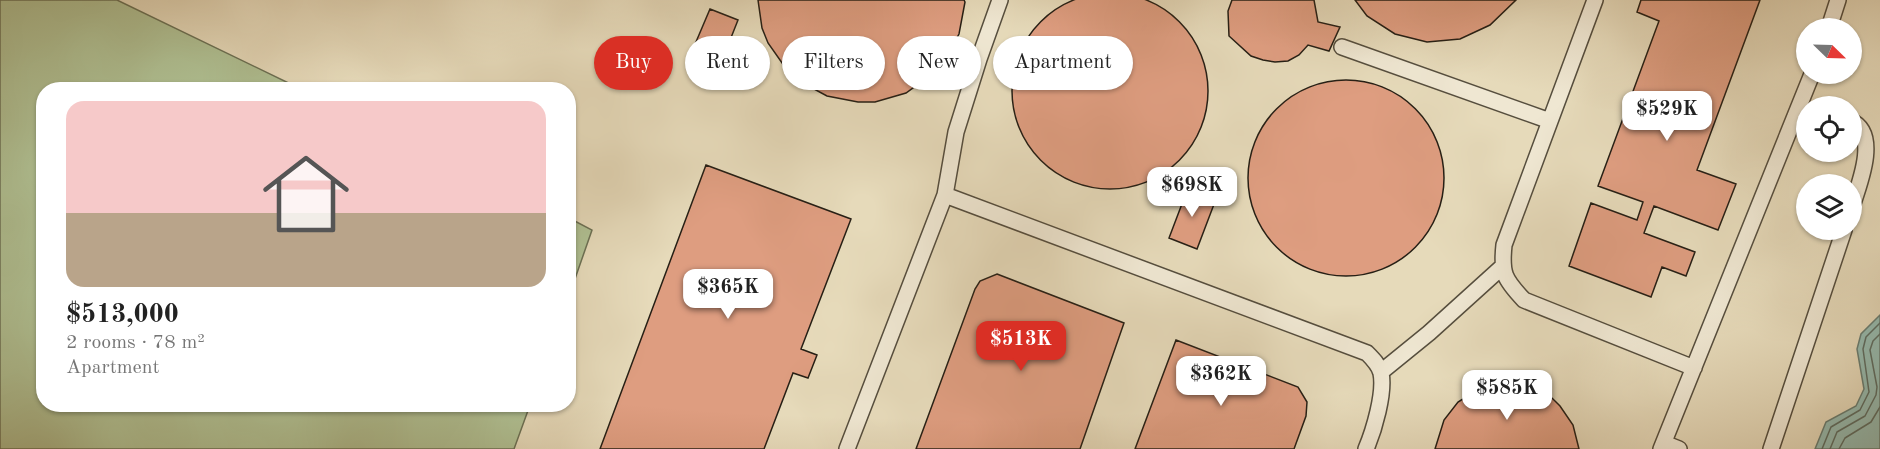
<!DOCTYPE html>
<html lang="en">
<head>
<meta charset="utf-8">
<style>
	:root { --surface:#fff; --page:#f2f2f2; --text:#222; --muted:#767676; --line:#e0e0e0; --accent:#d93025 }
	body { margin:0; font-family:"Old Standard TT",serif; background:var(--page); color:var(--text); height:100vh; display:flex; flex-direction:column; font-size:22px; white-space:nowrap }
	* { box-sizing:border-box; margin:0 }
	p { font-size:20px; color:var(--muted) }
	.icon { flex:none; width:33px; height:33px; fill:none; stroke:currentColor; stroke-width:2; stroke-linecap:round; stroke-linejoin:round }
	.map { position:relative; flex:1; overflow:hidden }
	.side { position:absolute; left:36px; top:82px; width:540px; height:330px; display:flex; flex-direction:column; background:var(--surface); border-radius:24px; box-shadow:0 2px 4px #0004 }
	.side>* { flex:none }
	.banner { position:absolute; left:594px; top:36px; width:570px; height:54px; display:flex; gap:12px }
	.needle { width:39px; rotate:113deg }
	.buttons { position:absolute; left:1796px; top:18px; display:grid; gap:12px }
	.buttons a { display:grid; place-items:center; width:66px; height:66px; border-radius:50%; background:var(--surface); box-shadow:0 2px 4px #0004; font-size:30px }
	.price { position:absolute; translate:-50% -51px; padding:0 14px; border-radius:12px; background:#fff; color:#222; font-size:20px; line-height:39px; filter:drop-shadow(0 2px 3px #0008) }
	.price::after { content:''; position:absolute; left:50%; top:36px; width:18px; height:14px; margin-left:-9px; background:inherit; clip-path:polygon(0 0,100% 0,50% 100%) }
	.price.current { background:var(--accent); color:#fff }
	ul { padding:0; list-style:none }
	li { display:grid; align-content:center; gap:12px; height:318px; padding:0 30px }
	li+li { border-top:2px solid var(--line) }
	li span { display:grid; place-items:center; height:186px; border-radius:18px; color:#555 }
	li>.icon { margin-inline-start:auto }
	span .icon { width:108px; height:108px; fill:#fffc; stroke-width:1 }
	li b { font-size:26px }
	.tag { padding:0 21px; border-radius:27px; background:var(--surface); box-shadow:0 2px 4px #0004; font-size:21px; line-height:54px }
	.tag.current { background:var(--accent); color:#fff }
	.map>svg:first-child { display:block }
</style>
</head>
<body>
<div class="map">
<svg width="1880" height="449" viewBox="0 0 1880 449">
	<rect width="100%" height="100%" fill="#e6daba"/>
	<filter id="stains"><feTurbulence type="fractalNoise" baseFrequency=".00333" numOctaves="4"/><feColorMatrix values="0 0 0 0 .2 0 0 0 0 .09 0 0 0 0 .02 0 0 0 .5 -.17"/></filter>
	<radialGradient id="worn" r=".72"><stop offset=".6" stop-color="#630" stop-opacity="0"/><stop offset="1" stop-color="#630" stop-opacity=".3"/></radialGradient>
	<path fill="#b0c194" stroke="#6b7054" stroke-width="1.5" d="M0,0h117l186,90h-259v315h486l-16,44h-514z
		M569,218l23,12 -23,66z"/>
	<path fill="#96bbb0" stroke="#697d72" stroke-width="1.5" d="M1880,315v134h-65l11,-27 30,-16 8,-17 -7,-40 4,-15z"/>
	<g fill="none" stroke-linecap="round" stroke-linejoin="round">
		<path stroke="#5e6d62" stroke-width="1.5" d="M1822,449l9,-22 29,-17 9,-18 -6,-43 3,-12 14,-14
			M1830,449l7,-17 28,-16 11,-21 1,-8 -7,-37 3,-9 7,-7
			M1839,449l6,-11 26,-16 9,-15"/>
	</g>
	<path fill="#de9d80" stroke="#261f15" stroke-width="1.5" d="M1012 91a98 98 0 1 1 196 0a98 98 0 1 1-196 0Z
		M758,0h206l1,2 -6,32 -16,28 -11,12 -26,19 -31,9h-17l-31,-6 -28,-15 -12,-11 -19,-27 -6,-15z
		M1232,0h82l4,22 22,5 -11,24 -21,-6 -9,10 -11,6 -13,1 -12,-2 -12,-4 -22,-20 -1,-25z
		M1355,0h161l-26,25 -30,14 -33,3 -32,-8 -28,-18z
		M1641,0h119l-63,170 39,14 -18,46 -64,-24 -10,27 51,19 -9,24 -24,-9 -11,30 -82,-31 22,-63 46,17 6,-18 -45,-16 61,-165 -22,-9z
		M710,9l28,11 -19,48 -29,-12z
		M1248 178a98 98 0 1 1 196 0a98 98 0 1 1-196 0Z
		M706,165l145,54 -50,130 16,6 -9,23 -15,-5 -29,76h-164z
		M1188,188l28,11 -19,50 -28,-11z
		M997,274l127,49 -44,126h-164l59,-160 5,-8z
		M1176,340l122,47 9,15 -1,14 -12,33h-159z
		M1499,383h11l22,4 20,11 8,8 13,19 6,24h-144l9,-29 14,-18 19,-12z"/>
	<g fill="none" stroke-linecap="round" stroke-linejoin="round">
		<defs>
			<path id="lane" d="M1595,0l-91,245c-3,28 0,34 20,55l170,68
				M1829,28l9,-28
				M1342,47l208,74
				M1851,121c29,13 8,64 0,88
				M945,195l422,158c6,6 12,12 14,20 4,20 -7,57 -15,76
				M1381,372l48,-39 73,-66
				M1664,443l15,6
				M847,449l98,-254 11,-63 23,-73 21,-59
				M1661,449l151,-375
				M1771,449l73,-219"/>
		</defs>
		<use href="#lane" stroke="#564e3e" stroke-width="18"/>
		<use href="#lane" stroke="#efe7d2" stroke-width="15"/>
	</g>
	<rect width="100%" height="100%" filter="url(#stains)"/>
	<rect width="100%" height="100%" fill="url(#worn)"/>
</svg>
<div class="buttons">
<a><svg class="needle" viewBox="-14 -14 28 28"><path d="M0-13l5 13h-10z" fill="#e53935"/><path d="M0 13l5-13h-10z" fill="#767676"/></svg></a>
<a><svg class="icon" aria-label="locate" viewBox="0 0 24 24"><circle cx="12" cy="12" r="6"/><path d="M12 2v4M12 18v4M2 12h4M18 12h4"/></svg></a>
<a><svg class="icon" aria-label="layers" viewBox="0 0 24 24"><path d="M12 4l9 5-9 5-9-5zM3 14l9 5 9-5"/></svg></a>
</div>
<b class="price" style="left:1667px;top:142px">$529K</b>
<b class="price" style="left:1192px;top:218px">$698K</b>
<b class="price" style="left:728px;top:320px">$365K</b>
<b class="price current" style="left:1021px;top:372px">$513K</b>
<b class="price" style="left:1221px;top:407px">$362K</b>
<b class="price" style="left:1507px;top:421px">$585K</b>
<div class="banner">
<a class="tag current">Buy</a>
<a class="tag">Rent</a>
<a class="tag">Filters</a>
<a class="tag">New</a>
<a class="tag">Apartment</a>
</div>
<section class="side">
<ul>
<li><span style="background:linear-gradient(#f6c9c9 60%,#b9a48a 0)"><svg class="icon" aria-label="home" viewBox="0 0 24 24"><path d="M3 11l9-7 9 7M6 9v11h12V9"/></svg></span><div><b>$513,000</b><p>2 rooms · 78 m²</p><p>Apartment</p></div></li>
</ul>
</section>
</div>
</body>
</html>
